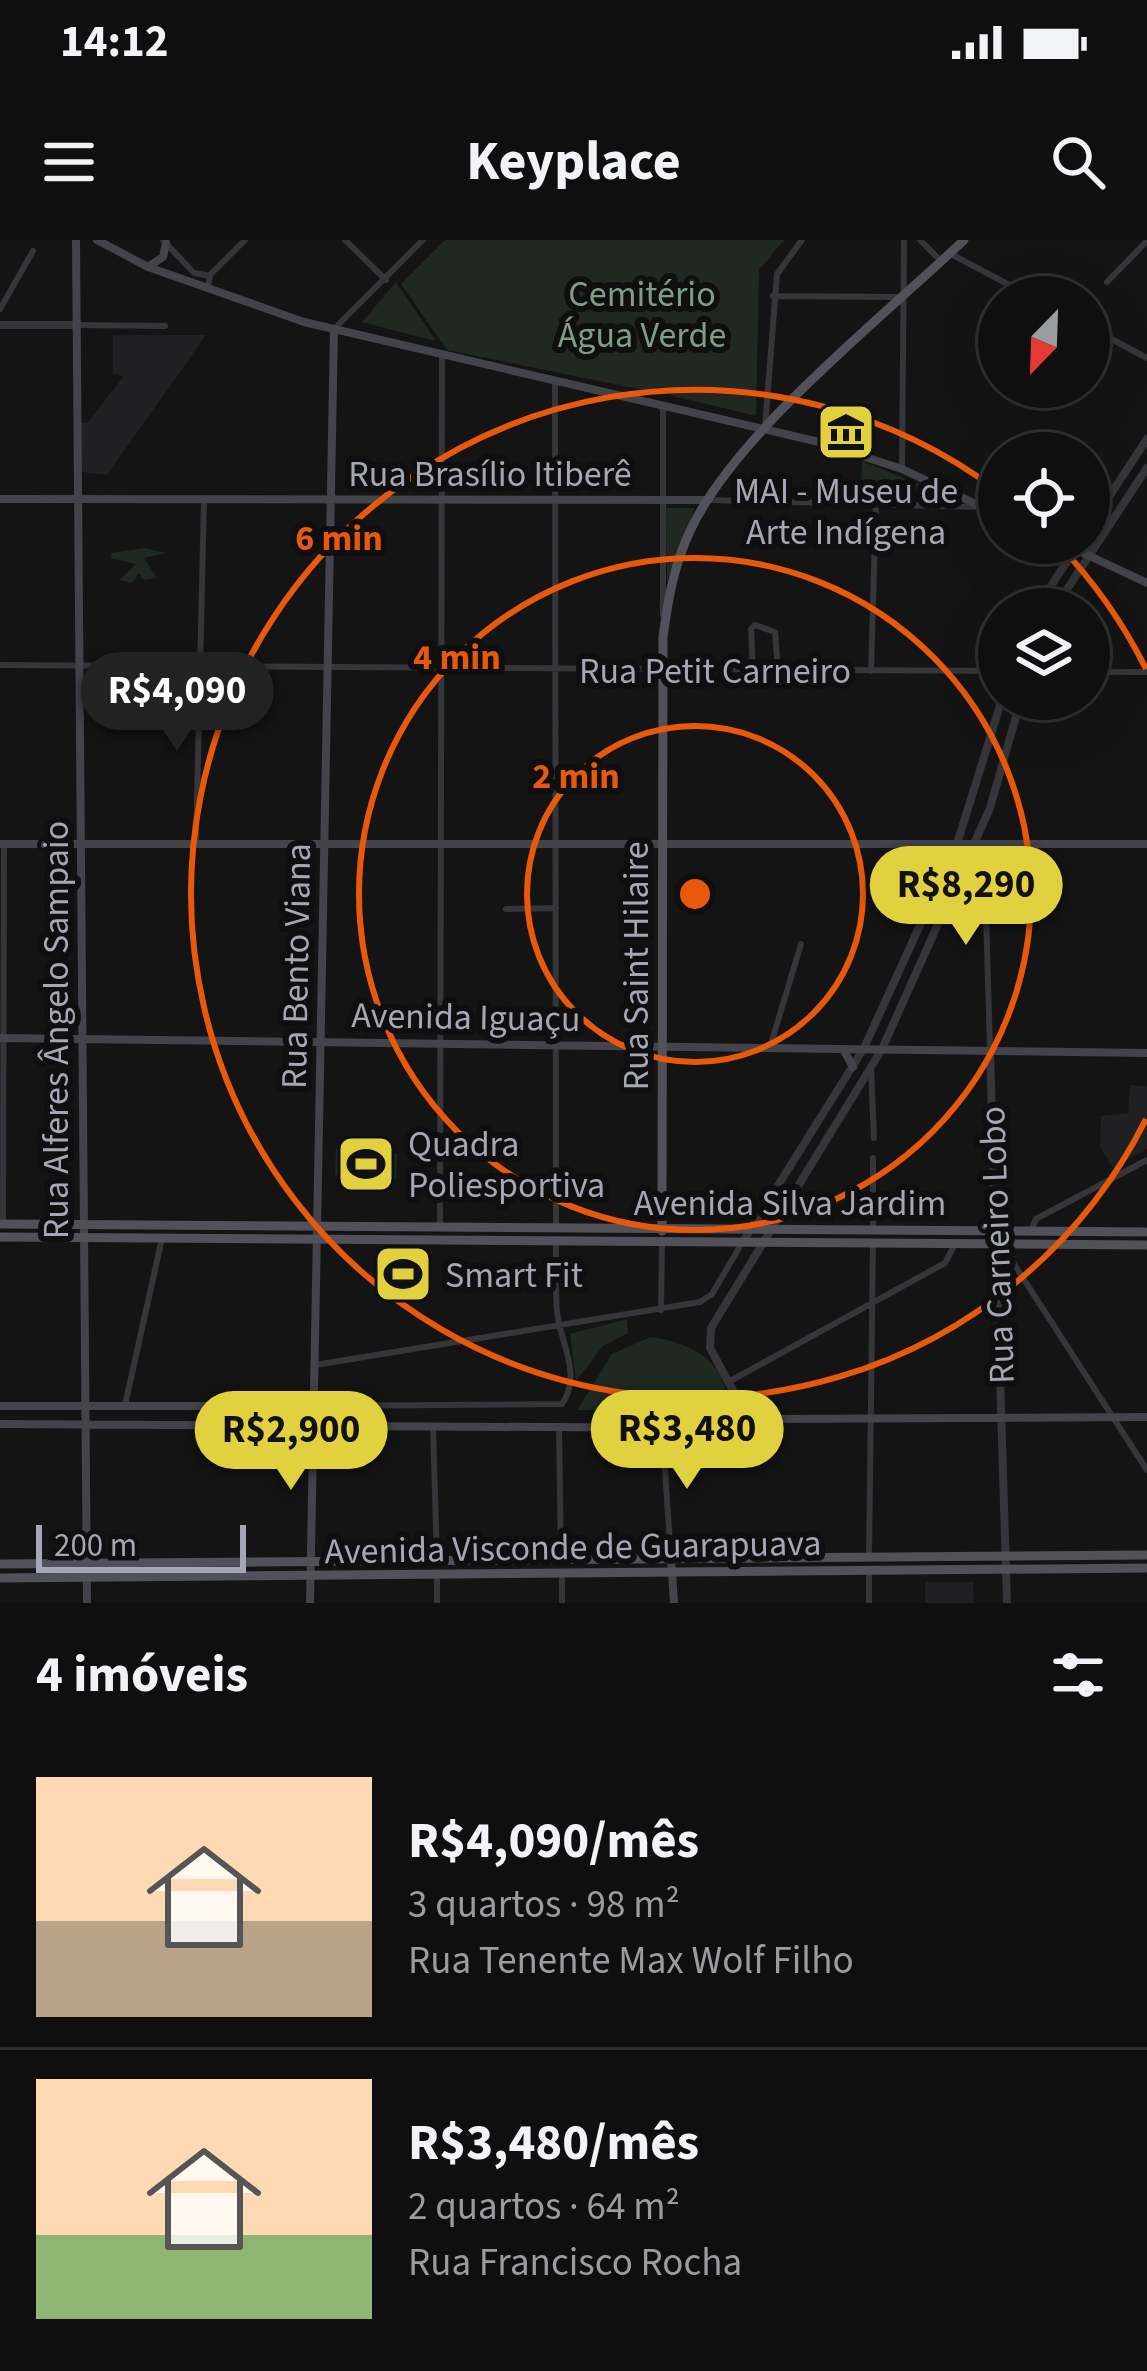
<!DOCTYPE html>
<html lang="pt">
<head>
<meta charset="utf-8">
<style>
	:root { --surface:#0f0f10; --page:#1d1d1e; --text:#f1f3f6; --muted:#9b9c9f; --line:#2f2f30; --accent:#e2d13f }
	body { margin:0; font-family:"Source Sans 3",sans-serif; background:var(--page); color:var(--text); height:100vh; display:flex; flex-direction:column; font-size:45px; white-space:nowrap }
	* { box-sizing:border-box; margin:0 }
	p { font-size:39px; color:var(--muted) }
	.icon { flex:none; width:66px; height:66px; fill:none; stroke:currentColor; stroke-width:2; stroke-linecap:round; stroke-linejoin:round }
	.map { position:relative; height:1363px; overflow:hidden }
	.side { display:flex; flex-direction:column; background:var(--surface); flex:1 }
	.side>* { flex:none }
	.needle { width:78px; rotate:203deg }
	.fabs { position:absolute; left:978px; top:36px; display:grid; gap:24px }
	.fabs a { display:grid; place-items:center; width:132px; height:132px; border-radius:50%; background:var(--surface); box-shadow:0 12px 48px #0002,0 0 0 3px var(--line); font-size:60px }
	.scale { position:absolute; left:36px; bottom:30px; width:210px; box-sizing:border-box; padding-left:12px; border:6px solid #a6a7b4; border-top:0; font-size:33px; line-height:42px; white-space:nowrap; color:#a6a7b4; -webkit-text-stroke:9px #0f0f10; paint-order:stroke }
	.price { position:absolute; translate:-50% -102px; padding:0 27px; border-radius:42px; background:var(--accent); color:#111; font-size:39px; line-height:78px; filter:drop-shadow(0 3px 6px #0008) }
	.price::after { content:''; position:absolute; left:50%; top:72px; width:36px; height:27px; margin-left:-18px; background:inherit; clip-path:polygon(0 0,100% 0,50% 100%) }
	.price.selected { background:#222; color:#fff }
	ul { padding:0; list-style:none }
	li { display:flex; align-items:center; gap:36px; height:300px; padding:0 36px }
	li+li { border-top:3px solid var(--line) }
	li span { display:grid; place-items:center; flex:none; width:336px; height:240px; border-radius:0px; color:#555 }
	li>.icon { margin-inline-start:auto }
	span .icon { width:144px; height:144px; fill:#fffc; stroke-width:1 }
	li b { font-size:51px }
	h2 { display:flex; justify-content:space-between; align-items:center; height:144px; padding:0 36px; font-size:51px }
	.status { display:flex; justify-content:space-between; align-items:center; height:84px; padding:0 60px; background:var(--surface); direction:ltr }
	.status svg { height:33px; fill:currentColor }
	header { display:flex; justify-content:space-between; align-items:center; height:156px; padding:0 36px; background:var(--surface); font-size:54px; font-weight:700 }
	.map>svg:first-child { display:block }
</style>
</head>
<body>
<div class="status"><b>14:12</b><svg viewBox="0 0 49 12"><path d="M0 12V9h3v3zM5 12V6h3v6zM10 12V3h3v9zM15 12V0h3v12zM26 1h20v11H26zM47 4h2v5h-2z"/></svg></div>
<header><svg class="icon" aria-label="menu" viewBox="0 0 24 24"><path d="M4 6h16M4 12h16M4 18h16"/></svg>Keyplace<svg class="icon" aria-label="search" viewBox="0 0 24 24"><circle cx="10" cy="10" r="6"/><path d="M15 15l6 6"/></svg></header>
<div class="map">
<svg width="1147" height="1363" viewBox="0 0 1147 1363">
	<rect width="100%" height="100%" fill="#141415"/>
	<path fill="#202022" d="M113,95h93l-99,140 -26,-3 -1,-49h7l37,-47 -11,-2z
		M1130,845l17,1v63l-34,19 -13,-21 1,-31 27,-3z
		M925,1342h48l1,21h-49z"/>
	<path fill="#202822" d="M445,0h339l-25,30 -3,146 -83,-20 -14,-9 -11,4 -201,-41 -46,-66z
		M396,42l40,59 -74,-19z
		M862,221l86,35 -87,-2z
		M666,268h29l-28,74z
		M144,308l23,5 -23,5 13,20 -13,2 -5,-7 -7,10 -13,-3 17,-16 -25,-6 1,-5z
		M336,909l61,4 -1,26 -61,-4z
		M627,1079l1,14 -25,13 -27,35 -6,-47z
		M650,1097c42,5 80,26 77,73h-150l35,-56z"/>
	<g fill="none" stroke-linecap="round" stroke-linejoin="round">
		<path stroke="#35353a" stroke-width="6" d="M163,0l31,33 16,3
			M345,0l41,40
			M920,0l21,21
			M951,14l81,43
			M1107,42l40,-41
			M208,48l2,-13 35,-35
			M773,56l127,1
			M0,69l33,-58
			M76,85l89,1
			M1089,87l58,31
			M334,89l89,-89
			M555,141l1,847
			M765,187l12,-153 25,-34
			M902,229l2,-229
			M710,260l269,7
			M663,375v-208
			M0,425l999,6
			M753,430l-2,-41 4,-4 20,7 3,38
			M871,431l5,-169
			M1089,432h58
			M196,603l8,-344
			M984,604l6,206
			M962,636l12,-2 10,10
			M506,669l50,-1
			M770,807l31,-103
			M871,829l3,69
			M3,984l1,-380
			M440,987l2,-872
			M873,990v-72
			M1031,991l5,-12 111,-59
			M1011,1004l1,17 135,209
			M661,1070l1,-68
			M315,1125l385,-63 12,-8 30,-51
			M732,1140l213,-117 10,-19
			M125,1165l37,-167
			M314,1166l248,-2c21,-30 -3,-64 -5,-93 -2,-23 -1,-47 -1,-69
			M433,1187l4,133
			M559,1187l2,133
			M662,1187l9,131
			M869,1317l4,-314
			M562,1333v30
			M437,1334v29
			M869,1363v-33"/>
		<path stroke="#35353a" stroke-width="8" d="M0,85h76
			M1089,287l58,-88
			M1036,369l43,-66
			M1054,369l93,-141
			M990,810l17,553
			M742,1003l122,-195 93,-204 45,-145
			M710,1187l17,-11 9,-20 -26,-48 1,-20 171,-279 108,-241 31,-109"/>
		<path stroke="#43434a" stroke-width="8" d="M76,0l11,1363
			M97,0l51,27 156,55 515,120 83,27 97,46
			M149,26l14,-9 3,-14
			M0,259l706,1
			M1062,303l85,40
			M0,604h1147
			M0,798l1147,15
			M843,809l10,18
			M0,1166h314
			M0,1184l709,4 58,-9 380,-2
			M671,1318l3,45
			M310,1363l24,-1274"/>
		<path stroke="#515159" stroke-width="9" d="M0,984l1147,8
			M662,991l1,-594c5,-37 11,-73 28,-108 46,-97 192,-212 273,-289
			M0,997l1147,8
			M0,1324l1147,-9
			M0,1338l1147,-10"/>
	</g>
	<g fill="none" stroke="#e8590c" stroke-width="6">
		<circle cx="695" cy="654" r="168"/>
		<circle cx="695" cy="654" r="336"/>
		<path d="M1146 879A504 504 0 1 1 998 251M1058 304A504 504 0 0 1 1146 429"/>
	</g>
	<defs>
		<symbol id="museum-square" viewBox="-11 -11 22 22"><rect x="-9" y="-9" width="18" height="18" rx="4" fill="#e2d13f" stroke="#0f0f10"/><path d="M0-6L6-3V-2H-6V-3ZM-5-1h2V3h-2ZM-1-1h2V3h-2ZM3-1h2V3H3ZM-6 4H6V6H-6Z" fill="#111"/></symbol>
		<symbol id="stadium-square" viewBox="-11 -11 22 22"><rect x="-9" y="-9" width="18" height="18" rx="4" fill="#e2d13f" stroke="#0f0f10"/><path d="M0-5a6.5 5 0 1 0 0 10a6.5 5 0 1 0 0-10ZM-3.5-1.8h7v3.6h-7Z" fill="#111"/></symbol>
	</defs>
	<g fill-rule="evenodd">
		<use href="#museum-square" x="813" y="159" width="66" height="66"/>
		<use href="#stadium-square" x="333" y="891" width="66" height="66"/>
		<use href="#stadium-square" x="370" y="1001" width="66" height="66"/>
	</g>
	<g text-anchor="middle" stroke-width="12" stroke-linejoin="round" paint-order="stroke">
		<g font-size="36" fill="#7f9e88" stroke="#0f0f10">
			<text x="642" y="66">Cemitério<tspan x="642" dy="41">Água Verde</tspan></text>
		</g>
		<g font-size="36" fill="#a6a7b4" stroke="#0f0f10">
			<text x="490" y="246">Rua Brasílio Itiberê</text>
			<text x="715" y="443">Rua Petit Carneiro</text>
			<text transform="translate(295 726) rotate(-89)" y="13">Rua Bento Viana</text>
			<text transform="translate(635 726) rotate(-90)" y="13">Rua Saint Hilaire</text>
			<text transform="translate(466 776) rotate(1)" y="13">Avenida Iguaçu</text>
			<text transform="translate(55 790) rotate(-90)" y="13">Rua Alferes Ângelo Sampaio</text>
			<text x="790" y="975">Avenida Silva Jardim</text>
			<text transform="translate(996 1005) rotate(-92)" y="13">Rua Carneiro Lobo</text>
			<text transform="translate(573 1306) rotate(-1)" y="13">Avenida Visconde de Guarapuava</text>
		</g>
		<g font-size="36" fill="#a6a7b4" stroke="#0f0f10" text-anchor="start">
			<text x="846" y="263" text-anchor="middle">MAI - Museu de<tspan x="846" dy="41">Arte Indígena</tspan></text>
			<text x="408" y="916">Quadra<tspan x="408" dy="41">Poliesportiva</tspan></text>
			<text x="445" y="1047">Smart Fit</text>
		</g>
	</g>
	<circle cx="695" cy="654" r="18" fill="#e8590c" stroke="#0f0f10" stroke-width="6"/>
	<g font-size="36" text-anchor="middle" font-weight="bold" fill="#e8590c" stroke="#0f0f10" stroke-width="12" stroke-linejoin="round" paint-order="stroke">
		<text x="339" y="310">6 min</text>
		<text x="457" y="429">4 min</text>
		<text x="576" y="548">2 min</text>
	</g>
</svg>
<div class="fabs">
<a><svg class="needle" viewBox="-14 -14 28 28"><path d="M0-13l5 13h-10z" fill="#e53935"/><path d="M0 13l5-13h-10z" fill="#9b9c9f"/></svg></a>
<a><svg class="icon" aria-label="locate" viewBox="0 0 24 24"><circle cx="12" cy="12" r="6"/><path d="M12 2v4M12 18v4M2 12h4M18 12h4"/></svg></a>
<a><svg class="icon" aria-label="layers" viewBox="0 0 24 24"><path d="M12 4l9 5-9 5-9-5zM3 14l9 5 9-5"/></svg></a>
</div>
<div class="scale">200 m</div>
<b class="price selected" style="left:177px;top:514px">R$4,090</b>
<b class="price" style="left:966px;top:708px">R$8,290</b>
<b class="price" style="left:687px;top:1252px">R$3,480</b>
<b class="price" style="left:291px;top:1253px">R$2,900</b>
</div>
<section class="side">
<h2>4 imóveis<svg class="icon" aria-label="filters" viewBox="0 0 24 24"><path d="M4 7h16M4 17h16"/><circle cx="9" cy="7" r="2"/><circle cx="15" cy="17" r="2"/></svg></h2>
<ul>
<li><span style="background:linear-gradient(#ffd9b3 60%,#b9a48a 0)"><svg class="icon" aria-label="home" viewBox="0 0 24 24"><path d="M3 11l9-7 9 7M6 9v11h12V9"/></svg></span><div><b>R$4,090/mês</b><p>3 quartos · 98 m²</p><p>Rua Tenente Max Wolf Filho</p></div></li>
<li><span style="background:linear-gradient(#ffd9b3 65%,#8fb573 0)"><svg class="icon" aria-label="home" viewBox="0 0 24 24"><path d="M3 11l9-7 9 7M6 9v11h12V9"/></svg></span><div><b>R$3,480/mês</b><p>2 quartos · 64 m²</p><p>Rua Francisco Rocha</p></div></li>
</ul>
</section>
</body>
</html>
